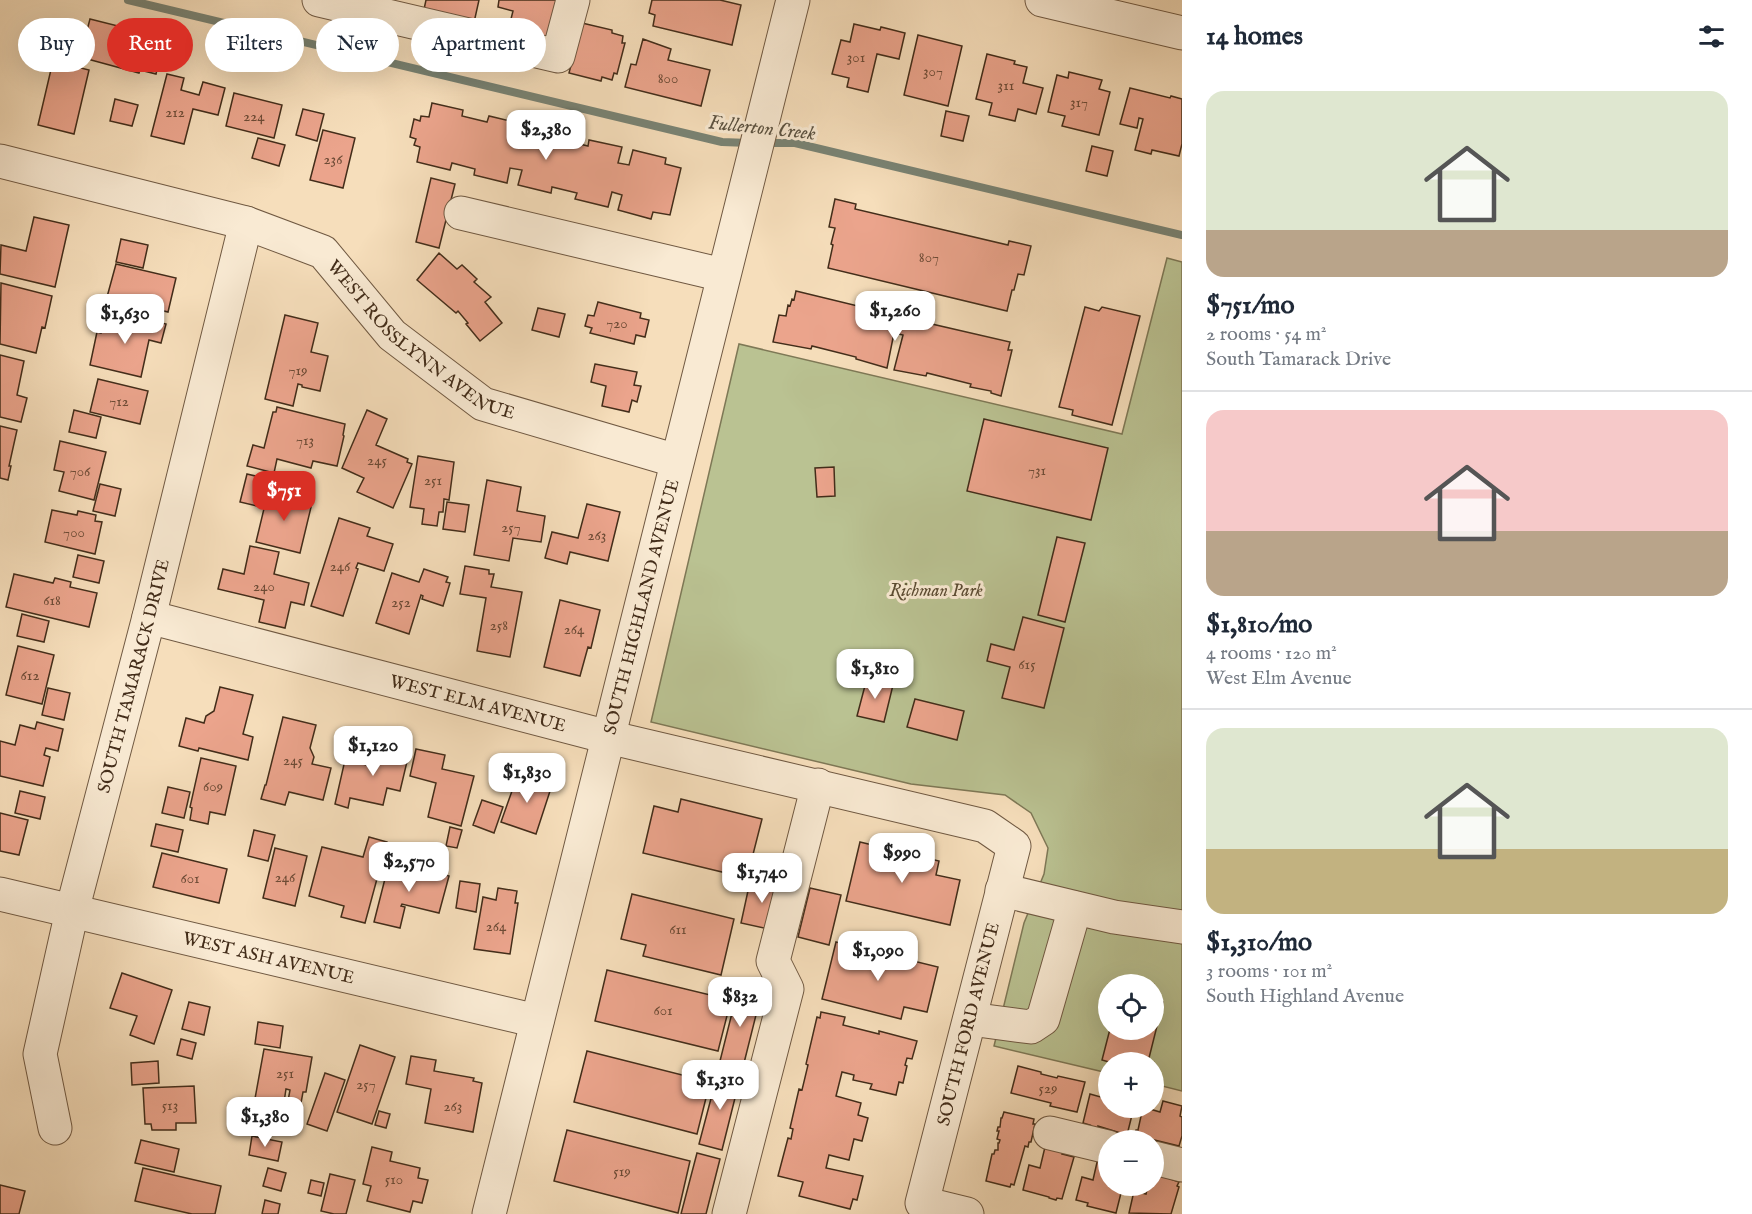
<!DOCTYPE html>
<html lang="en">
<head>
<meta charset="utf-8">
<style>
	:root { --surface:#fff; --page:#f2f2f3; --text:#1f2937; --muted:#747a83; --line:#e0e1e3; --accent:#d93025 }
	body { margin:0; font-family:"IM FELL English",serif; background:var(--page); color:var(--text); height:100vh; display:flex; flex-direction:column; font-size:22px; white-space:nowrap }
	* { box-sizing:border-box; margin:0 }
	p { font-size:20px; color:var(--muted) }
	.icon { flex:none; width:33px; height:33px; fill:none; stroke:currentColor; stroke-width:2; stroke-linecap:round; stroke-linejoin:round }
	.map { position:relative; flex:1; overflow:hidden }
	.side { display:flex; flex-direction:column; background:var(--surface); width:570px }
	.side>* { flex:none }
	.banner { position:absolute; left:18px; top:18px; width:570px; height:54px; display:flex; gap:12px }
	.buttons { position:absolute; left:1098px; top:974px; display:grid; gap:12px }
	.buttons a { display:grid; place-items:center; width:66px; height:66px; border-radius:50%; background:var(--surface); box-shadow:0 6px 24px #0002; font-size:30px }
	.price { position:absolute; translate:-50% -51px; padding:0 14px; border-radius:12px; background:#fff; color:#222; font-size:20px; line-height:39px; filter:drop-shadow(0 2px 3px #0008) }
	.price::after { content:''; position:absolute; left:50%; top:36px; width:18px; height:14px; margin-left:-9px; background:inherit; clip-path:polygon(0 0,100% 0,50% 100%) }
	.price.selected { background:var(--accent); color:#fff }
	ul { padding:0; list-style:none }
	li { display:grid; align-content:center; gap:12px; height:318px; padding:0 24px }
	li+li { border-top:2px solid var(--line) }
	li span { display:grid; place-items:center; height:186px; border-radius:18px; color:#555 }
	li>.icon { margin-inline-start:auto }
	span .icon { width:108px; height:108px; fill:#fffc; stroke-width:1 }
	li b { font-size:26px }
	h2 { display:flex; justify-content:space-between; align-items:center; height:72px; padding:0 24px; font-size:26px }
	.pill { padding:0 21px; border-radius:27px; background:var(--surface); box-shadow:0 6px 24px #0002; font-size:21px; line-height:54px }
	.pill.selected { background:var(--accent); color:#fff }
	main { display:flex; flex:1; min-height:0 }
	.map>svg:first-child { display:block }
</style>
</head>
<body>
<main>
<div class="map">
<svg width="1182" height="1214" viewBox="0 0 1182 1214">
	<rect width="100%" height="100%" fill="#f6debb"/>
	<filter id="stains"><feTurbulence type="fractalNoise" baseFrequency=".00333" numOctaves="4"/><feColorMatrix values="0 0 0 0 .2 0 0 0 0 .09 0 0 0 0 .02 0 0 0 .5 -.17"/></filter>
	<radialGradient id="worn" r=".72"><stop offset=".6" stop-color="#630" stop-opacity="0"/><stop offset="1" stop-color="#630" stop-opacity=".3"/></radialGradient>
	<path fill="#bac292" stroke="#7e7856" stroke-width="1.5" fill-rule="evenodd" d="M1167,258l15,4v829l-28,-7v-22h-46v11l-114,-27 30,-123 20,-49 4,-26 -17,-35 -26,-18 -94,-11 -260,-62 88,-378 383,90zM1108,984h46v45h-46z"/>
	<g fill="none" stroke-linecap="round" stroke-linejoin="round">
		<path stroke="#798374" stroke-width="8" d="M128,0l594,142 27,1
			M764,143h31l387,92"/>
	</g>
	<path fill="#eba48c" stroke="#432d1a" stroke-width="1.5" d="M426,0h53l-6,27 -50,-13z
		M499,0h59l-11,45 -40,-10 6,-24 -15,-4z
		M652,0h68l21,5 -9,40 -79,-19 2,-11 -6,-2z
		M90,19l28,7 -3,10 47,11 -6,27 -16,-4 -1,3 -59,-16z
		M582,23l30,7v3l11,3 -1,7h3l-8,31 -3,-1 -2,7 -10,-3 -1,4 -32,-8z
		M854,24l26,6 1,-3 24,6 -6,26 -22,-5 -9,38 -21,-5 2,-9 -17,-4 9,-34 9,2z
		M918,35l44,11 -14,60 -44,-11z
		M643,39l28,10 -3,11 42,10 -9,36 -76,-19 6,-23 5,1z
		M987,54l28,7 -1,3 13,3 -4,16 20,5 -7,26 -18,-5 -3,12 -26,-6 3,-12 -16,-4z
		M53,61l36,9 -15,64 -36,-9z
		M1069,72l33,8 -3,9 11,3 -11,43 -37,-9 3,-10 -17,-4 9,-37 11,3z
		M167,74l17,4 -3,12 18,5 4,-13 22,6 -7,27 -25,-6 -9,35 -33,-8z
		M1130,88l40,10 1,-2 11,3v45l-3,12 -27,-6 -1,4 -16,-4 8,-31 -4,-1 -2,10 -17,-4z
		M234,93l48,12 -8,33 -48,-12z
		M115,99l23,6 -6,21 -22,-5z
		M432,103l31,7 -1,6 25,6 2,-6 30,7 -4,16 14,3 4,-16 31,8 -1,6 25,6 1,-6 33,7 -4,16 11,2 4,-15 33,8 -1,6 16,4 -11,47 -17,-3 -2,7 -33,-9 4,-15 -10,-3 -4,15 -33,-8 2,-6 -25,-6 -1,6 -33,-8 4,-15 -12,-2 -3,15 -33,-8 1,-6 -23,-6 -2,7 -33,-8 3,-15 -6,-2 2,-6 -6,-2 4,-18 6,2 1,-5 8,1z
		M303,109l21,5 -7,27 -21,-6z
		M946,111l23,5 -6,25 -22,-5z
		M323,130l32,8 -12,50 -33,-8z
		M258,138l27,7 -6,21 -27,-8z
		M1092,146l21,5 -6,25 -21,-5z
		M431,178l24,6 -16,64 -23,-6z
		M835,199l21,5 -1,5 153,36 1,-4 22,5 -7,29 -6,-1 -4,16h-2l-5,21 -179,-43 5,-23 -2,-1 4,-16 -6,-1z
		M34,217l35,8 -14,62 -55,-13 1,-29 25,6z
		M121,239l27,6 -5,23 -27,-6z
		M439,253l18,16 5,-4 15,14 -3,3 17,15 -6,5 17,21 -22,18 -14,-17 2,-1 -10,-12 -2,2 -39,-33z
		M116,264l60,14 -8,34 -61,-15z
		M1,283l51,13 -7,32 -3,-1 -6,26 -36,-9z
		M796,291l99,24 -2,8 15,4 2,-8 100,23 -2,8h4l-11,46 -10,-3v-2l-21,-4 1,-3 -44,-11 -1,3 -32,-6 9,-35 -9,-2 -7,35 -31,-9v-2l-44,-11 -1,3 -38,-7 6,-27 7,1 2,-11 2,1 2,-7 2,1z
		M598,302l43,11 -1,5 9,2 -4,17 -9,-2 -2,9 -44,-11 2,-5 -7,-2 3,-11 6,1z
		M1085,307l14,4 3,-4 38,9 -28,109 -40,-10 1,-5 -14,-3z
		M538,308l27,6 -6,23 -27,-7z
		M285,315l33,8 -7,29 17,4 -8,35 -18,-4v-2l-4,-1 -5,22 -28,-7z
		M105,317l34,8 2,-7 25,6 -5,19 -12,-3 -8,37 -51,-12 7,-33 4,1z
		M0,355l24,6 -7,34 10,3 -6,24 -21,-5z
		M595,364l42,8 -3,13 7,1 -4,16 -5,-2 -3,12 -27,-6 4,-20 -15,-4z
		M98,379l50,12 -8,33 -50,-12z
		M277,407l68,17 -2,11 1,1 -7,30 -24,-5 -2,7 -34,-9 -3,14 -27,-7 6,-21 11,3 9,-36h3z
		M74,410l27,7 -5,21 -27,-6z
		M367,410l20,9 -11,26 32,14 -1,3 5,2 -19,44 -36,-16 7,-14 -22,-10z
		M984,419l124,29 -17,72 -124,-29z
		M0,426l17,4 -8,36h2l-3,14 -8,-2z
		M60,441l46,11 -12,48 -35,-9 5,-19 -10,-2z
		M418,456l36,6 -5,38 -5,-1 -1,13h-4l-2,14 -15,-2 2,-15 -14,-2z
		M834,467l1,29 -18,1 -2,-29z
		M247,474l21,5 -7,28 -21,-5z
		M487,480l34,7 -4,24 28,5 -4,26 -28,-4 -4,23 -35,-6z
		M100,484l21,5 -6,27 -22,-5z
		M268,492l44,11 -12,50 -44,-11z
		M447,502l22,3 -4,27 -22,-3z
		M587,504l33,8 -12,49 -38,-9 -3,12 -22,-6 7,-26 26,6z
		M52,510l25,5 1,-4 18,4 -1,6 7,1 -7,32 -50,-12z
		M339,518l31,10 -3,8 26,8 -9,27 -26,-8 -2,5 2,1 -15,47 -32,-10z
		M1057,537l28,6 -20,79 -27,-7z
		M250,546l29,6 -5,22 35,9 -5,22 -13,-3 -6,26 -26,-6 5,-22 -46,-11 5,-20 21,5z
		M78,555l26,6 -5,22 -26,-6z
		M465,566l24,4v4h5l-3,13 31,5 -12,65 -33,-6 9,-53 -26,-4z
		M424,569l24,8 -2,5 4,1 -7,23 -21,-7 1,-3 -2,-1 -12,39 -33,-11 16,-50 27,9z
		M14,574l39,9 2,-5 16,4 -1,5 27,6 -8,34 -83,-20z
		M560,600l40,10 -9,38 -3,-1 -8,29 -36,-9z
		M22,614l27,7 -5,21 -27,-6z
		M1023,617l41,11 -20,80 -42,-10 8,-31 -23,-6 4,-17 23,6z
		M18,646l36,9 -12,49 -36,-9z
		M867,678l26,7 -9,37 -27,-6z
		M220,687l33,8 -10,39 10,3 -5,23 -49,-12 -1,3 -19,-5 7,-28 18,5 2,-7 8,-5z
		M48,688l22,5 -6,27 -22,-5z
		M915,699l49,12 -7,29 -50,-13z
		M283,717l33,8 -6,23 4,9 -2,7 19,4 -8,32 -34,-8 -4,13 -24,-6 4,-14h1z
		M37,722l26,7 -5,22 -12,-3 -2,7 6,2 -7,29 -43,-10v-35l15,4 5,-20 15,4z
		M382,743l28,6 -10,42 -13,-3 -4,17 -33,-7 -2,10 -13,-4 10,-44 26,6 6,-2z
		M416,749l29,6 -3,14 32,7 -13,50 -33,-9 8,-34 -26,-7z
		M201,758l35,8 -11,49 -15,-3 -2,12 -18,-4 2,-12 -2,-1z
		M518,774l34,11 -16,49 -35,-12z
		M168,787l22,5 -6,26 -22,-5z
		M20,791l25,6 -5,22 -25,-6z
		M681,799l81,20 -15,59 -104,-25 11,-47 24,6z
		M482,800l21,7 -9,26 -21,-8z
		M0,813l28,7 -9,35 -19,-4z
		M156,824l27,6 -5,22 -27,-6z
		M450,827l12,3 -5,18 -11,-2z
		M254,830l21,5 -7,26 -20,-5z
		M369,837l18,5 -22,81 -24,-6 3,-11 -35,-10 13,-49 41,10z
		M860,842l79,19 -3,14 24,5 -10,45 -104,-24z
		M275,848l32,8 -12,50 -32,-8z
		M162,853l65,16 -8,34 -66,-16z
		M389,863l15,3v-2l45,12 -10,37 -37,-9 -1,2 4,1 -5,21 -26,-6z
		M751,877l32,7 -10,46 -32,-7z
		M460,881l20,3 -4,28 -20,-4z
		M498,888l19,3 -2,12h3l-8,51 -36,-5 9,-52 13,3z
		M810,888l31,7 -12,50 -31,-8z
		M632,894l102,25 -13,56 -78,-19 3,-11 -25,-6z
		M836,942l102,25 -11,45 -23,-5 -3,12 -79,-20z
		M607,970l124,30 -13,51 -123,-30z
		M122,973l50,17 -18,54 -24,-9 7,-19 -27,-8z
		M738,989l23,6 -18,72 -23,-6z
		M1154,1000l9,2 -15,60h-39l-7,-2 8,-31h44z
		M189,1002l21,5 -6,28 -22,-6z
		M821,1012l24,5 -2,8 36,9v-3l38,10 -5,18 -5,-1 -2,7 2,1 -4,17 -4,-1 -3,13 -26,-6 2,-5 -19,-4 1,-5 -12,-3 -6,24 25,7 -3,12 10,3 -6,23 -8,-2 -5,21 -20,-5 -3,13 37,8 -6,24 -4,-1 -3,10 -51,-13 4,-14 -25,-6 10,-38 3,1 2,-10 -3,-1 9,-39 3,1 6,-25 -2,-1 11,-47 3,1z
		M258,1022l25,4 -3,22 -25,-4z
		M181,1039l15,4 -4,16 -15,-4z
		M360,1045l35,12 -23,67 -35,-12z
		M264,1049l48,8 -6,35h-3l-2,11 -13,-2 2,-11 -4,-1 -3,20 -29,-5z
		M587,1051l123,31 -13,52 -123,-32z
		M411,1056l25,4 -2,11 40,7 -1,3 9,2 -9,49 -48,-9 6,-34 -25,-5z
		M158,1061l1,22 -27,2 -1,-22z
		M1018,1066l23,6v2l16,4 1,-2 27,6 -8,30 -27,-6 1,-3 -40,-10z
		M718,1072l22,6 -18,72 -23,-6z
		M325,1073l20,7 -18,51 -20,-7z
		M194,1086l2,37h-20v7h-24l-1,-6h-6l-2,-36z
		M1090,1094l18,5v8h26l-7,28 -29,-9v3l-9,-3 1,-1 -7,-2z
		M1163,1101l19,5 -2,10 2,1v19l-3,10 -45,-11 2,-5h2l5,-23 17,5z
		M379,1111l11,3 -4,14 -11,-3z
		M1004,1112l30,7 -1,5h2l-4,18h-2l-1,5 -3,-1 -11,39 -3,-1 -1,3 -24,-6 6,-27h2l1,-4h3v-7h1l1,-3 -3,-1 2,-8h-2l1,-4h2l1,-9h1z
		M567,1130l123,31 -12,52 -124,-32z
		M252,1136l30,6 -4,19 -29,-6z
		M141,1140l38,9 -5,23 -39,-9z
		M372,1147l20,5 -2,9 30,7 -2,10 10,2 -6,23 -9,-2 -3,11 -43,-11 4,-15 -8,-2z
		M1045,1147l18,5 -1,2 12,3 -12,42 -5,-1 -1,2 -7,-2v-1l-26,-7 6,-25 11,3z
		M697,1153l23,6 -14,55h-25z
		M1098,1158l10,3v24h15l-7,28 -29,-7 1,-3 -12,-3 6,-23 11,3z
		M143,1168l78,18 -6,28h-23l-57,-13z
		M268,1168l18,5 -5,18 -18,-5z
		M1154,1173l25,9 -2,4 2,1 -8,27 -42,-1 5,-22 12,3 2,-9h6z
		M330,1174l25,6 -9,34h-12l-13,-3z
		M311,1180l13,3 -3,13 -13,-3z
		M0,1185l25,6 -6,23h-19z
		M265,1200l15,4 -2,10h-16z"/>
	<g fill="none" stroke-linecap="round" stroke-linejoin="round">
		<defs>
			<g id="minor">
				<path d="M319,0l239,56 15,-56"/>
				<path d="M1042,0l140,33"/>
				<path id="s1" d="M0,161l246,62 77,29 69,83 91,69 194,57"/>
				<path d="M461,213l262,62"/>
				<path id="s2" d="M149,617l459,120 377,89 29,20 -92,357 45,11"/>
				<path d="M1002,890l112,27 68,10"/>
				<path id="s3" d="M0,894l537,127"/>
				<path d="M970,1019l61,8 12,-8 32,-111"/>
				<path id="s4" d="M55,1128l-15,-74 32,-143 77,-294 97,-394"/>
				<path d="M1050,1133l58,14"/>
				<path d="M1154,1158l28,7"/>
				<path id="s5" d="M489,1214l304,-1214"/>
				<path d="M729,1214l58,-225 -14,-28 45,-176"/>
			</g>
		</defs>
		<use href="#minor" stroke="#705942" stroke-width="35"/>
		<use href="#minor" stroke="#f9ead3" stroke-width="33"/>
	</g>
	<g text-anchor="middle" stroke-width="6" stroke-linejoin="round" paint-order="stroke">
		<g font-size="15" fill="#6d4b36">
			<text x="856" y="62">301</text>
			<text x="933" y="76">307</text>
			<text x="668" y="83">800</text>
			<text x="1006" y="90">311</text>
			<text x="1079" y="107">317</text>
			<text x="175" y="117">212</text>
			<text x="254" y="121">224</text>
			<text x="333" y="164">236</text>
			<text x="929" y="262">807</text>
			<text x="617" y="328">720</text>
			<text x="298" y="375">719</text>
			<text x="119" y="406">712</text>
			<text x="305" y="445">713</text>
			<text x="377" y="465">245</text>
			<text x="1037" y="475">731</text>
			<text x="80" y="476">706</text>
			<text x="433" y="485">251</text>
			<text x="511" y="532">257</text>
			<text x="74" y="537">700</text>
			<text x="597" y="540">263</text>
			<text x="340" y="571">246</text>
			<text x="264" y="591">240</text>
			<text x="52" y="605">618</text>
			<text x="401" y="607">252</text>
			<text x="499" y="630">258</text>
			<text x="574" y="634">264</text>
			<text x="1027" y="669">615</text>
			<text x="30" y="680">612</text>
			<text x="293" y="765">245</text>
			<text x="213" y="791">609</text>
			<text x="285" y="882">246</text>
			<text x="190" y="883">601</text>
			<text x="496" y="931">264</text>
			<text x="678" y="934">611</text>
			<text x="663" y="1015">601</text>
			<text x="285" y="1078">251</text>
			<text x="366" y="1089">257</text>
			<text x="1048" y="1093">529</text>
			<text x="170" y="1110">513</text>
			<text x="453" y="1111">263</text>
			<text x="622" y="1176">519</text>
			<text x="394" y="1184">510</text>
		</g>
		<g font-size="18" fill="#432d1a" stroke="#f9ead3">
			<text dy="6" stroke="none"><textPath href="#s1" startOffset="470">WEST ROSSLYNN AVENUE</textPath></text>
			<text dy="6" stroke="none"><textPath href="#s5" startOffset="626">SOUTH HIGHLAND AVENUE</textPath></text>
			<text dy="6" stroke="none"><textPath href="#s4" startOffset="465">SOUTH TAMARACK DRIVE</textPath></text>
			<text dy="6" stroke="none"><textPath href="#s2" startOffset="340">WEST ELM AVENUE</textPath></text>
			<text dy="6" stroke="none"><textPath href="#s3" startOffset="276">WEST ASH AVENUE</textPath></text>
			<text transform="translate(968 1024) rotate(-76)" y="6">SOUTH FORD AVENUE</text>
		</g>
		<g font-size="18" font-style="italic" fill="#5b4b32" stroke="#f9ead3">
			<text x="936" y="596">Richman Park</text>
		</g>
		<g font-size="20" font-style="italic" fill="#5a5140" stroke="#f9ead3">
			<text transform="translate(762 127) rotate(6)" y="7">Fullerton Creek</text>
		</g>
	</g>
	<rect width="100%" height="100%" filter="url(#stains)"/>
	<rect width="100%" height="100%" fill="url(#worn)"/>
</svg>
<div class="buttons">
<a><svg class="icon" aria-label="locate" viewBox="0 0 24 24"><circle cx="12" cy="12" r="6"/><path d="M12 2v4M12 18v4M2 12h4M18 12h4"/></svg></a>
<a>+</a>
<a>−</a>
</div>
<b class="price" style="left:546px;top:161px">$2,380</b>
<b class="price" style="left:895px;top:342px">$1,260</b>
<b class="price" style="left:125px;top:345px">$1,630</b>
<b class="price selected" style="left:284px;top:522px">$751</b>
<b class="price" style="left:875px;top:700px">$1,810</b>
<b class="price" style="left:373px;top:777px">$1,120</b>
<b class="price" style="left:527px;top:804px">$1,830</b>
<b class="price" style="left:902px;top:884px">$990</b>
<b class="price" style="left:409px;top:893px">$2,570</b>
<b class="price" style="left:762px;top:904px">$1,740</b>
<b class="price" style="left:878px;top:982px">$1,090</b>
<b class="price" style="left:740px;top:1028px">$832</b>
<b class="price" style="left:720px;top:1111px">$1,310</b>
<b class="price" style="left:265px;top:1148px">$1,380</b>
<div class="banner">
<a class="pill">Buy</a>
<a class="pill selected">Rent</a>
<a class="pill">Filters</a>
<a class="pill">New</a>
<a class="pill">Apartment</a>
</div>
</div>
<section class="side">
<h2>14 homes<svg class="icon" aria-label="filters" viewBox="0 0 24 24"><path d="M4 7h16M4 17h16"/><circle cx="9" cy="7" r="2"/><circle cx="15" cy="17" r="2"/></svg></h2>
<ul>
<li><span style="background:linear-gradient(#dfe7d0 75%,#b9a48a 0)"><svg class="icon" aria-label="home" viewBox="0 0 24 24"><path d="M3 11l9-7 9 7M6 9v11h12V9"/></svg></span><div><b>$751/mo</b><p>2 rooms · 54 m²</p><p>South Tamarack Drive</p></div></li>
<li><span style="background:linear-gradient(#f6c9c9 65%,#b9a48a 0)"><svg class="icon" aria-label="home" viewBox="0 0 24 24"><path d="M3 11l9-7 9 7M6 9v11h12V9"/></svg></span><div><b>$1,810/mo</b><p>4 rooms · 120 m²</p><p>West Elm Avenue</p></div></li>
<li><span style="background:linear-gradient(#dfe7d0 65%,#c2b280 0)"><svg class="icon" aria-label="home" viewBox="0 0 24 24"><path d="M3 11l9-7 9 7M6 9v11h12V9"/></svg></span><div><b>$1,310/mo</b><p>3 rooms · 101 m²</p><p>South Highland Avenue</p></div></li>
</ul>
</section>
</main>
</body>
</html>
